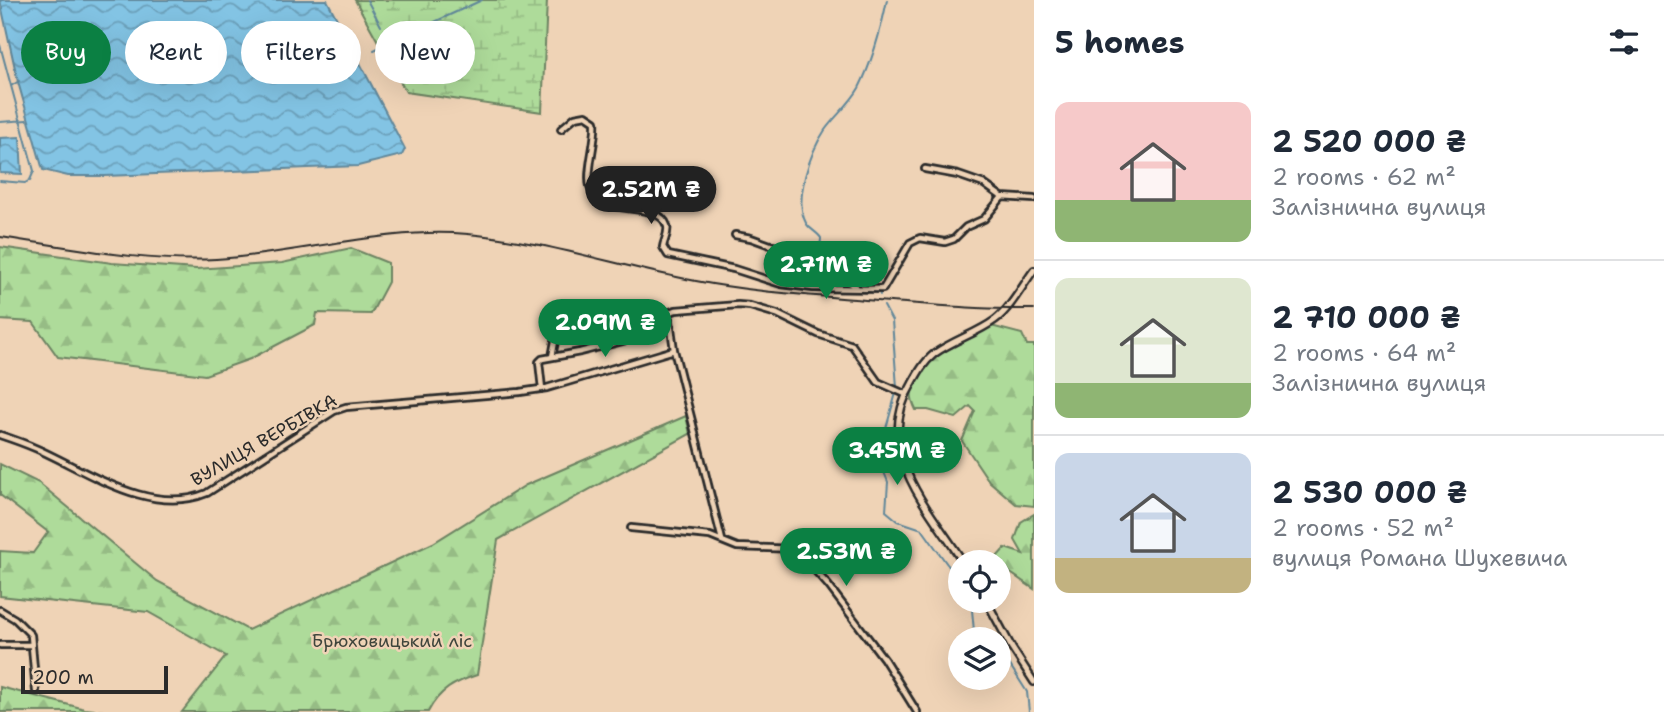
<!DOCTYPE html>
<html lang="en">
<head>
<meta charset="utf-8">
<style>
	:root { --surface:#fff; --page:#f6f6f7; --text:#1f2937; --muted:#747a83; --line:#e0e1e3; --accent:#0b8043 }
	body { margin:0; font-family:"Shantell Sans",sans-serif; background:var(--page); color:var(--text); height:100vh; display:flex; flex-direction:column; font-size:26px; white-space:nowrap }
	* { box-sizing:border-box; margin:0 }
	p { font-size:23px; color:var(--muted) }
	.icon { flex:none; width:38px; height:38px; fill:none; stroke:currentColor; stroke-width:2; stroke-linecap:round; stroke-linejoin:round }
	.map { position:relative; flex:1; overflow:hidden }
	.panel { display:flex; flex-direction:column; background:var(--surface); width:630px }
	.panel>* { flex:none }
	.top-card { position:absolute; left:21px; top:21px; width:665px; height:63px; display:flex; gap:14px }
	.buttons { position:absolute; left:948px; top:550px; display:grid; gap:14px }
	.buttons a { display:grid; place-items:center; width:63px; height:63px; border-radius:50%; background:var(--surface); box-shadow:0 7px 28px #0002; font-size:35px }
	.scale { position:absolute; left:21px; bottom:18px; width:147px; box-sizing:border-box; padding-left:7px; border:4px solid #2b2b2b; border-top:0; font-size:19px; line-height:24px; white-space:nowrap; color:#2b2b2b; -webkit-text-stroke:5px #efd3b6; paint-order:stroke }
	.price { position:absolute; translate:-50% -60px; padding:0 16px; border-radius:24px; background:var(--accent); color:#fff; font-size:23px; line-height:46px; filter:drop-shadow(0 2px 4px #0008) }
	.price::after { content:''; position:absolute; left:50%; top:42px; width:21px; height:16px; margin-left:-10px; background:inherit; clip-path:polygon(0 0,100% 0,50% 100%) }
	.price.selected { background:#222; color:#fff }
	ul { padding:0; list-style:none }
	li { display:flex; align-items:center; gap:21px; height:175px; padding:0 21px }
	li+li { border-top:2px solid var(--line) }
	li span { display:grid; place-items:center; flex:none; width:196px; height:140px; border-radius:14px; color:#555 }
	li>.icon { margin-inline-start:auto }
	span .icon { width:84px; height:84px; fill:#fffc; stroke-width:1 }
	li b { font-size:30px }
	h2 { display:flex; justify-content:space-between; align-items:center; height:84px; padding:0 21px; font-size:30px }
	.chip { padding:0 24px; border-radius:32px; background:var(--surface); box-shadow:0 7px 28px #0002; font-size:24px; line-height:63px }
	.chip.selected { background:var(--accent); color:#fff }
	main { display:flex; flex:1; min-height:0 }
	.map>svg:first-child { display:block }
</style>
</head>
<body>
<main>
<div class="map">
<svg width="1034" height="712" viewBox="0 0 1034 712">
	<defs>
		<pattern id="forest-firs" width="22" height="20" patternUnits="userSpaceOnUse" patternTransform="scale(1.75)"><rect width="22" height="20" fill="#aedb9a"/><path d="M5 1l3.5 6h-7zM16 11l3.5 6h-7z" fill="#96bc85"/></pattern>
		<pattern id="wetland-marsh" width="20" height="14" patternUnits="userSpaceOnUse" patternTransform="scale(1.75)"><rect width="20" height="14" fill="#aedb9a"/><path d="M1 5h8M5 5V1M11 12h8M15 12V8" fill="none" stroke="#96bc85"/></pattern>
		<pattern id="water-waves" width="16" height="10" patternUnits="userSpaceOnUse" patternTransform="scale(1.75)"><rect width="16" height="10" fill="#83c4e4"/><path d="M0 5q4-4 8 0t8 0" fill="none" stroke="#6b9fb9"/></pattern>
	</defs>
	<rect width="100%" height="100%" fill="#efd3b6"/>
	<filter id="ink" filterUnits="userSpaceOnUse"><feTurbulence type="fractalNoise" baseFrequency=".0143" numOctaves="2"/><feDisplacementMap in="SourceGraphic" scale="14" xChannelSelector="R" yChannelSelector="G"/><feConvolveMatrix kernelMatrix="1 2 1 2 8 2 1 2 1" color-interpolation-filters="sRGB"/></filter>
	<g filter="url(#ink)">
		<path fill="url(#forest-firs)" stroke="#6c8362" stroke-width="2" d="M0,247l112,16 84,6 86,-6 69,-15 37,15v19l-17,32 -54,-1 -2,12 -65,34 -45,16 -147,-18 -25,-35 -33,-2z
			M991,326l31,8 5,11h7v161l-18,-2 -27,-23 -27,-40 13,-30 -5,-5 -14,12 -28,-8h-12c-22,-41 45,-73 75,-84z
			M686,416l4,18 -192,106 -21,135c-22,7 -38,15 -49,37h-246l44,-56 -78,-44 -148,-16v-45l33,2 15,-21 -48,-37v-31l39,19 118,98 91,49 185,-87 93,-58z
			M1034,514v75l-25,-17 -13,-14 9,-10 18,6 -8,-14 6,-18z
			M0,687l85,22 28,3h-113z"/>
		<path fill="url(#wetland-marsh)" stroke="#6c8362" stroke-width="2" d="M355,0h192l-5,112 -136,-20z"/>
		<path fill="url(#water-waves)" stroke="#60879a" stroke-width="2" d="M0,0h327l78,149 -3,6 -44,11 -253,10h-37l-25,-6 -25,-88z
			M20,137l2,37 -22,-1v-35z"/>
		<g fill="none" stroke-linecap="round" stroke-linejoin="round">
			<path stroke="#60879a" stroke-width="2" d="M367,0l14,26
				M0,45l34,126 -4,9 -5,3 -25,-2
				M374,50l108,-50
				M11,86l8,-5
				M0,122l27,-2
				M880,295c-2,-7 -6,-13 -13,-18 -8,-5 -47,-9 -48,-22 0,-5 2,-12 2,-17 -4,-6 -12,-9 -15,-15 -13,-24 5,-72 19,-93 11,-15 25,-26 34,-42 14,-28 22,-58 28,-88
				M884,306l8,15 5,66
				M879,453l17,-60
				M878,457l10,25 -2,29 12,10 24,8 25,35
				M948,565l13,23
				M967,600l4,8
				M972,610l2,21 15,8
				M999,648l28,44 2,20"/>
			<defs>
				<path id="minor" d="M561,129l14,-12 11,-2 9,6c2,19 -9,49 -5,65 8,35 67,11 77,40 2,7 -3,14 -4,21l5,8 66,14 47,15 32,4 70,1 27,-46 10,-5 25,4 9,-3 12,-12 18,-8 18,-22
					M925,169l33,6 26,9 18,13 32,2
					M735,235l16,3 58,21 15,11 31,16
					M669,314l5,36 48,190
					M552,357l8,-42 5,-6c40,12 72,17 111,1l62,-5 12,1 27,8 41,20 34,11 26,37 27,12
					M542,389l-3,-27 3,-3 38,-7 90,-23
					M0,435c12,4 24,8 35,13 51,22 115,69 172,45l127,-82 12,-4 174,-15 27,-4 127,-38
					M631,528l79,8 27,11 59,2 32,36 56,74 33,53
					M0,610l15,9 16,16 5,56
					M0,645h31"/>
				<path id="tertiary" d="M963,562c-33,-53 -92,-111 -51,-178 6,-11 12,-22 22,-30 19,-14 42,-20 61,-34 16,-12 27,-34 39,-50
					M986,600l26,48 22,34"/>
			</defs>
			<use href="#minor" stroke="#2b2b2b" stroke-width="10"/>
			<use href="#tertiary" stroke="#2b2b2b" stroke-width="10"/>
			<use href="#minor" stroke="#efd3b6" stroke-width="4.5"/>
			<use href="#tertiary" stroke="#efd3b6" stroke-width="5"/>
			<path stroke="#2b2b2b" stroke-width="2" d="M0,237c71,10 144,26 216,22 84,-5 167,-32 252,-25 77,7 153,33 228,47 56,11 113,14 169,19 56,4 112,10 169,9"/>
		</g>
	</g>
	<g text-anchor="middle" stroke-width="5" stroke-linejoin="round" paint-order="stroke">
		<g font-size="18" fill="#2b2b2b" stroke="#efd3b6">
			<text transform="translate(264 440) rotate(-30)" y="6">ВУЛИЦЯ ВЕРБІВКА</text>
		</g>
		<g font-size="18" fill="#3f453c" stroke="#efd3b6">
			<text x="392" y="647">Брюховицький ліс</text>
		</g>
	</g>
</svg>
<div class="buttons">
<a><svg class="icon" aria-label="locate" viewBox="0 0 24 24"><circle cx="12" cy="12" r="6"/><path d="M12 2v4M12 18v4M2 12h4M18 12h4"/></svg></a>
<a><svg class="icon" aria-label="layers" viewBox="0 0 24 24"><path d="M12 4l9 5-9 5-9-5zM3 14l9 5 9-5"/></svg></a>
</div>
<div class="scale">200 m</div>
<b class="price selected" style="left:651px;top:226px">2.52M ₴</b>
<b class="price" style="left:826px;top:301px">2.71M ₴</b>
<b class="price" style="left:605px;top:359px">2.09M ₴</b>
<b class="price" style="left:897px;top:487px">3.45M ₴</b>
<b class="price" style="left:846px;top:588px">2.53M ₴</b>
<div class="top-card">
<a class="chip selected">Buy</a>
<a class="chip">Rent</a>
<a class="chip">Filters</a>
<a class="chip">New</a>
</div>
</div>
<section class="panel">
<h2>5 homes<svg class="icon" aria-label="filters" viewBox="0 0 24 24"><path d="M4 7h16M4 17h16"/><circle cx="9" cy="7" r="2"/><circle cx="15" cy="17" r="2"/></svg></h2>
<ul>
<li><span style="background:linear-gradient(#f6c9c9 70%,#8fb573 0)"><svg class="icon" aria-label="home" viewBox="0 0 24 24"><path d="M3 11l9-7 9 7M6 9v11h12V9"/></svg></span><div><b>2 520 000 ₴</b><p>2 rooms · 62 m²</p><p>Залізнична вулиця</p></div></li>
<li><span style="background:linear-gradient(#dfe7d0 75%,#8fb573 0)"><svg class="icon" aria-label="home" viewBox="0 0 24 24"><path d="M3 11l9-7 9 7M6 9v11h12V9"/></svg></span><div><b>2 710 000 ₴</b><p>2 rooms · 64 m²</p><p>Залізнична вулиця</p></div></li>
<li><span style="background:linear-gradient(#c9d6e8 75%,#c2b280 0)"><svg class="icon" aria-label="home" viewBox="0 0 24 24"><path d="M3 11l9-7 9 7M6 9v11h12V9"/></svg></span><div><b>2 530 000 ₴</b><p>2 rooms · 52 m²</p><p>вулиця Романа Шухевича</p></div></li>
</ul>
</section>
</main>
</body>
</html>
